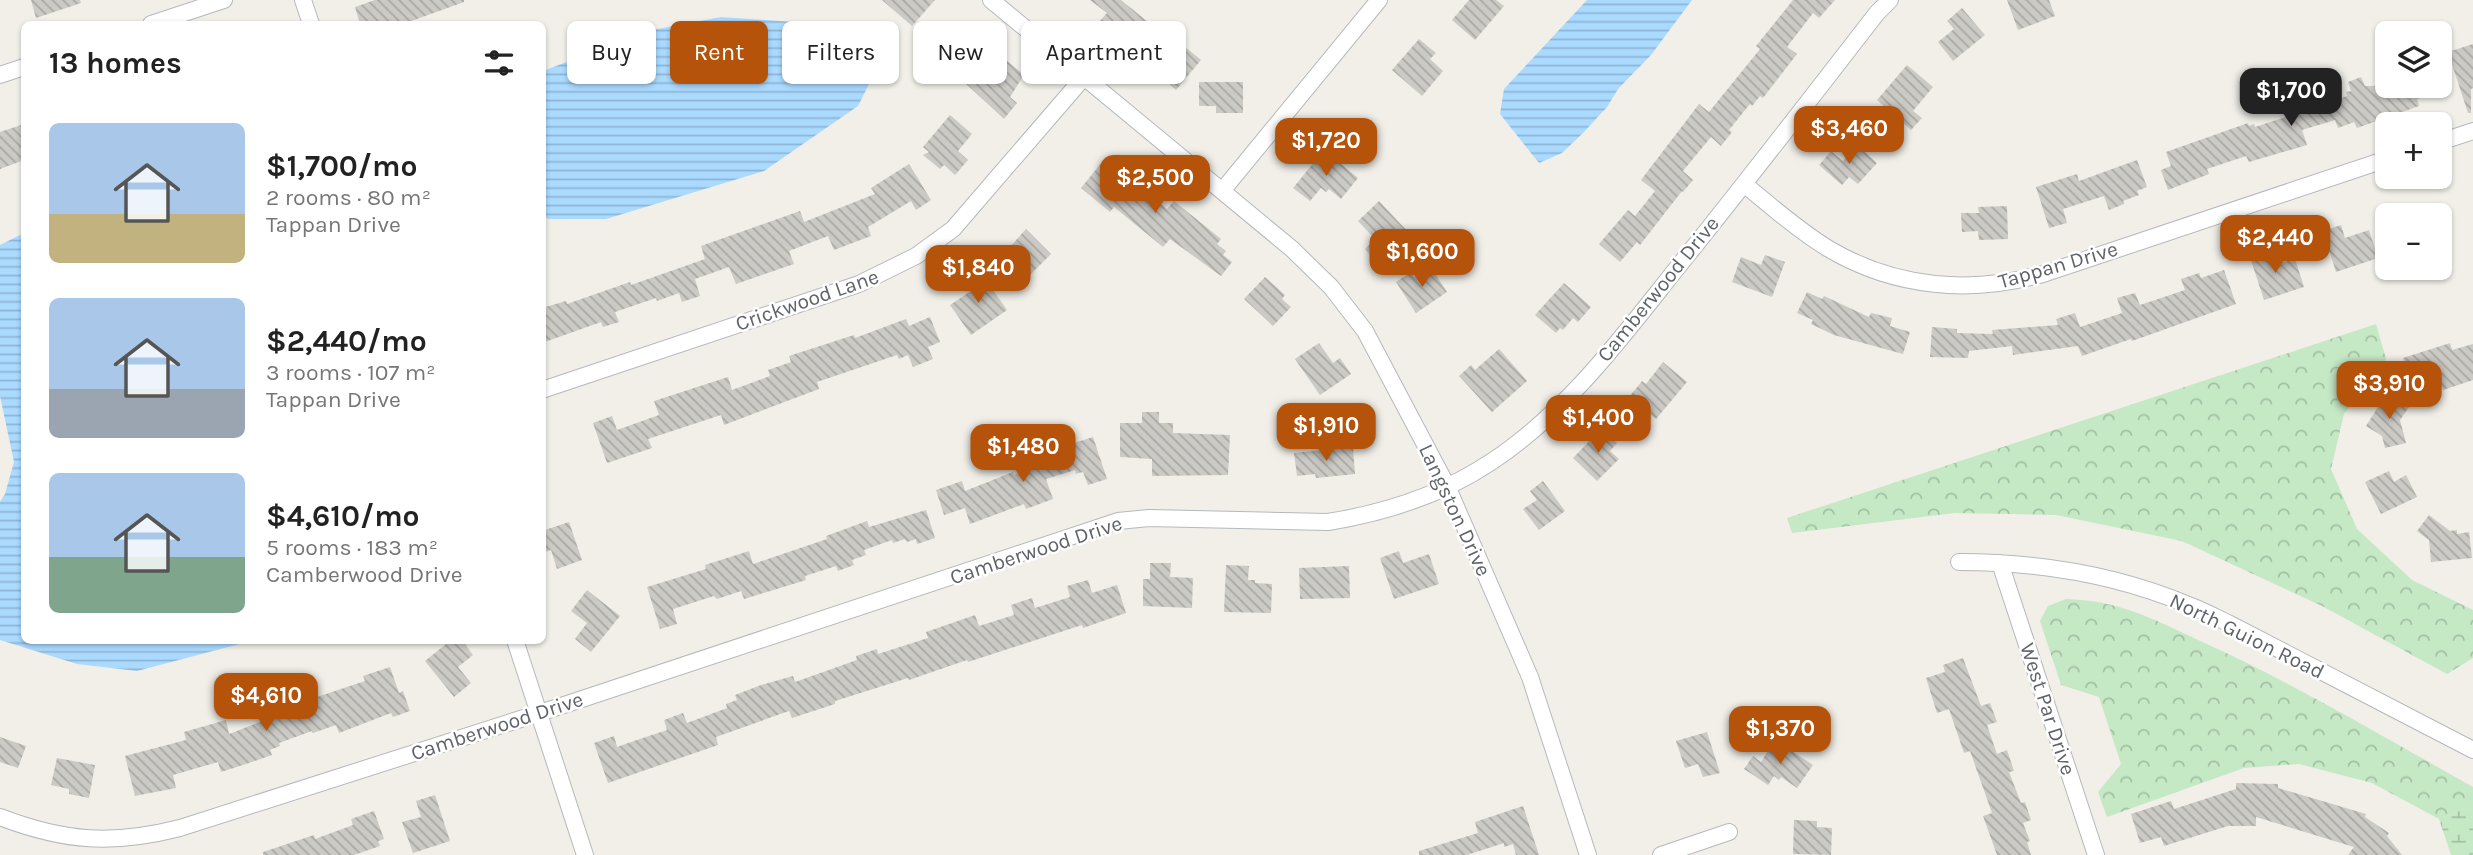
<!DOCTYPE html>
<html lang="en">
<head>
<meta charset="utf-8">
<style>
	:root { --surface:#fff; --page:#f2f2f2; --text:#222; --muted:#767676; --accent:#b45309 }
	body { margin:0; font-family:Karla,sans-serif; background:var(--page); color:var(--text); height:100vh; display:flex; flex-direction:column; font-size:26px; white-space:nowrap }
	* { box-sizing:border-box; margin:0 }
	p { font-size:23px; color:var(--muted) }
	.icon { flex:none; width:38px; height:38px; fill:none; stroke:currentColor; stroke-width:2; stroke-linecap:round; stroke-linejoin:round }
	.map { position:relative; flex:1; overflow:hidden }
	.drawer { position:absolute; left:21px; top:21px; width:525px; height:623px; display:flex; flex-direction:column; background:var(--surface); border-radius:10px; box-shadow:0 2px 5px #0004 }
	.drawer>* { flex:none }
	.guide { position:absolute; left:567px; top:21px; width:665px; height:63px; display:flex; gap:14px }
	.buttons { position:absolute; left:2375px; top:21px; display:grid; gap:14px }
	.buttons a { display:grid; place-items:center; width:77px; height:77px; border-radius:10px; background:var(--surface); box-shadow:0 2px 5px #0004; font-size:35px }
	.price { position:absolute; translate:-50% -60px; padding:0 16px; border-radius:14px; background:var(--accent); color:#fff; font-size:23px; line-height:46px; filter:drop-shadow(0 2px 4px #0008) }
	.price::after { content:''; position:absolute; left:50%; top:42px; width:21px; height:16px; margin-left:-10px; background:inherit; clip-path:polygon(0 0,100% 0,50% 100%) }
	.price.on { background:#222; color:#fff }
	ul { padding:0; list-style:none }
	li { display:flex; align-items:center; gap:21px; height:175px; padding:0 28px }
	li span { display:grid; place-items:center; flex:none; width:196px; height:140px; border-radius:10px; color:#555 }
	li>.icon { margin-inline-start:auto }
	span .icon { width:84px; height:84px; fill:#fffc; stroke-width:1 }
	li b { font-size:30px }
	h2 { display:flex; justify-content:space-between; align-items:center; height:84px; padding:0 28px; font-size:30px }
	.tag { padding:0 24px; border-radius:10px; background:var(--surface); box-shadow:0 2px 5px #0004; font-size:24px; line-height:63px }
	.tag.on { background:var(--accent); color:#fff }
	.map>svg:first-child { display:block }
</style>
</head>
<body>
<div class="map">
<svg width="2473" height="855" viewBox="0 0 2473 855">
	<defs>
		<pattern id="forest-crowns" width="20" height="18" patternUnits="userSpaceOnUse" patternTransform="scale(1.75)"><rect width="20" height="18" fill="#c5e8c5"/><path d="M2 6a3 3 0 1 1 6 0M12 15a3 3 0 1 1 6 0" fill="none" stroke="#a3c0a4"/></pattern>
		<pattern id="wetland-marsh" width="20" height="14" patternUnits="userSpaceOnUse" patternTransform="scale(1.75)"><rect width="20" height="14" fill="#c5e8c5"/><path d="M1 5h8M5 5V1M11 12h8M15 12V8" fill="none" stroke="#a3c0a4"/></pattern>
		<pattern id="water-rules" width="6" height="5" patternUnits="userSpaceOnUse" patternTransform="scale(1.75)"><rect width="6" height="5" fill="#aadaff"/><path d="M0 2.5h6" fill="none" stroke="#8eb4d2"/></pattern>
		<pattern id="building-back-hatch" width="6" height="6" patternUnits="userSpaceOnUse" patternTransform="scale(1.75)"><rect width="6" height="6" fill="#cccac5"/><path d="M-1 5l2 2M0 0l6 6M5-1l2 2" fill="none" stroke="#a9a8a4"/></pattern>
	</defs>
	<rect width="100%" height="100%" fill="#f1efe8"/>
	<path fill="url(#forest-crowns)" d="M2376,324l10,35 -42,55 -13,55 26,60 55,51 61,30v48l-26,16 -123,-67 -142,-66 -126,-26 -101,-2 -163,20 -5,-15z
		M2066,599c51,1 85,19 130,40 96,43 186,97 277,148v19l-34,13 -67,-36 -73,-19 -55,4 -137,49 -9,-25 23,-28 -22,-67 -38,-12 -21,-64 8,-15z"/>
	<path fill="url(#wetland-marsh)" d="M2473,806v49h-22l-12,-36z"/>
	<path fill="url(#water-rules)" d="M1587,0h105l-41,55 -33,34 -11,18 -23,25 -22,21 -23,10 -39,-49 4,-25z
		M721,17l74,5 57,27 23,23 -17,34 -94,65 -158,48h-58l-5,-4v-144l104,-40z
		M24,233v407l227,1 -114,30 -60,-7 -77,-24v-138l5,-8 9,-32 -14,-66v-151z"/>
	<path fill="url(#building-back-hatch)" d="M31,0h49l1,3 -45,15z
		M375,0h89v2l-61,22h-43l-5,-17z
		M882,0h53l-23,26z
		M1090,0h31l43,35 3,-3 34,28 -25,30 -15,-13 6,-8 -49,-41 -6,7 -14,-12 9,-10z
		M1469,0h27l8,6 -29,34 -23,-20z
		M1793,0h42l-16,18 -6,-5 -26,34 10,7 -34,44 -3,-2 -8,10 -2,-2 -21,26 3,2 -11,14 -10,-9 -28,34 10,9 -10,12 -1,-1 -42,54 -3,-3 -17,20 -21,-18 29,-34 7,6 20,-25 -14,-11 58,-76 10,8 51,-63 -4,-3z
		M2007,0h42l6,16 -37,14z
		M1962,8l23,27 -32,26 -15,-19 16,-13 -7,-8z
		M1419,39l17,14 -6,6 13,12 -21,25 -30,-26z
		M2473,44v44l-2,1v24h-3l-20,-61z
		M993,49l31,26 -14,22 7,6 -13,16 -40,-37z
		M1907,65l26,22 -20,24 9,7 -11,12 -34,-30z
		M2361,77l4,9h84l1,3 -33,10 2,7 -62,22 -3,-6 -16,6 -3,-8 -33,10 5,15 -58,17 -3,-6 -39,13 2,5 -41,16 -7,-20 10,-4 -5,-14 82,-29 1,3 5,-2 1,3 34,-11 -3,-9 5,-1 -4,-14 21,-6 8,21 31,-11 -1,-4 5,-1 -3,-9z
		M1199,82h44v31h-27v-7h-17z
		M950,115l22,19 -14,17 10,9 -13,15 -11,-10 -4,4 -17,-14 6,-3 -6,-5z
		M24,124v36l-24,9v-37z
		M1857,145l20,18 -19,21 -9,-7 -7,8 -23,-20 12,-14 12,10z
		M1324,150l34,28 -17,21 -12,-10 -3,3 -5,-4 -11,13 -17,-13z
		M2137,160l10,27 -10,4 2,4 -16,6 1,3 -15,6 -5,-14 -41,13 4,14 -18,5 -13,-41 41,-13 2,7z
		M1126,161l15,13 -7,8 33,27 7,-8 47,38 -4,5 9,7 -3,4 9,7 -11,14 -51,-37 -7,8 -49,-40 -4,5 -29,-24 21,-26 14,11z
		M909,164l22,36 -15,10 -5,-9 -43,26 3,9 -37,14 -6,-14 -39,15 5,13 -58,20 -7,-17 -34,12 5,17 -18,6 -3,-9 -22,8 -1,-3 -41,14 4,10 -16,5 -2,-5 -59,21v-35l24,-7 1,3 63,-22 1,3 74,-26 -4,-13 99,-35 4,11 71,-28 -4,-6z
		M1379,201l31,33 -32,30 -13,-15 10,-10 -17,-18z
		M2007,206l1,33 -29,1 -1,-9 -16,1 -1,-19h18l-1,-6z
		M2341,225l4,13 24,-8 9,28 -42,14 -13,-41z
		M1026,229l25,25 -23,23 -10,-10 -4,5 -14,-14z
		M2269,248l5,17 21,-6 9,28 -40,13 -15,-46z
		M1765,255l20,7 -13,35 -40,-15 9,-25 20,8z
		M1430,266l17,26 -31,21 -20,-31 15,-10 3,5z
		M2224,270l12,34 -104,37 -1,-2 -49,17 -4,-10 -65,9 -1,-9 -43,5 -1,7 -38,-1 2,-30 25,2v4l36,1 -1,-4 66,-5 -2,-6 19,-6 5,14 42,-14 -5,-15 18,-5 5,12 45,-15 -4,-11 18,-6 2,5z
		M981,273l26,37 -36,25 -21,-30 21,-14 -5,-7z
		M1265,277l20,18 -3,4 9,8 -18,19 -29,-27z
		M1564,283l27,24 -13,15 -5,-4 -10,12 -3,-2 -4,5 -21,-18z
		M1807,292l15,7 2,-3 45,21 2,-4 21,5 -2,8 20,6 -7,22 -69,-19 -23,-11 2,-4 -16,-7z
		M930,317l10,25 -12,5 5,12 -20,8 -5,-12 -9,4 -2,-4 -80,27 2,7 -95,36 -3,-10 -73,24 4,9 -45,15 -14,-40 19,-7 5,14 42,-15 -5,-14 74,-24 4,13 38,-14 -2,-6 23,-8 -2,-6 65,-21 1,3 51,-19 3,7z
		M1319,343l14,20 7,-5 11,16 -31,21 -25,-36z
		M2450,343l2,7 21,-6v36l-30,10 -2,-6 -27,8 -11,-34z
		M1499,349l28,32 -35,31 -33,-36 12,-11 4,5z
		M1663,362l24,20 -31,37 -27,-22 13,-16 4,3z
		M2387,393l22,14 -9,13 6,23 -21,5 -3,-12 -16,-10z
		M1142,412h17v11h14v10l57,2 -2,40 -76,1v-17l-32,-2v-34h22z
		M1602,428l15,15 -7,8 9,8 -22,22 -24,-23z
		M1093,437l14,42 -19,6 -5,-13 -7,2 -1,-4 -29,9 7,20 -27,10 -2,-5 -54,20 -5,-16 -21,7 -8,-25 26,-9 3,10 48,-19 1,3 41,-15 -3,-10z
		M1353,447l2,27 -39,4 -1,-4 -18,2 -3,-23z
		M2389,471l5,11 12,-7 11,22 -36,17 -16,-32z
		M1543,481l22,30 -26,19 -16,-21 14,-9 -7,-9z
		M926,510l9,28 -18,6 -1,-5 -9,3 -2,-3 -12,4 -1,-3 -28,10 2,5 -14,5 2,5 -16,6 -2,-5 -31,10 1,4 -62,19 -3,-8 -24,8 -3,-3 -41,13 4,15 -17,5 -13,-42 59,-18 -1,-4 44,-14 4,13 74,-25 -1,-3 41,-15 2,6z
		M2429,515l21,16 7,-1v4l12,-2 3,26 -41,4 -2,-22 -12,-9z
		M569,522l13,38 -25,9 -6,-19 -9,3v-22z
		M1399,551l4,12 26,-9 10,30 -45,15 -14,-41z
		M1150,563h21l-1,14 23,1 -1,30 -49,-2v-27h7z
		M1226,565l23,1 -1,14h7v3l17,1 -1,29 -47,-1z
		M1349,566l1,32 -50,1 -1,-31z
		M1088,580l4,13 25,-8 9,28 -43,15 -1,-3 -114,37 -1,-2 -58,20 -1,-2 -73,23v3l-43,14 -3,-7 -73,26 2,8 -110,38 -14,-40 20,-7 3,11 14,-5 36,-12 -3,-10 19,-7 4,10 40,-15 -1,-4 11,-4 -2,-5 26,-10 32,-9 2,6 62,-22 -1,-4 21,-7 1,5 50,-16 -2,-6 49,-17 4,11 35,-11 -3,-10 21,-7 3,10 35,-11 -3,-11z
		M587,590l33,26 -29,36 -16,-13 12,-16 -16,-12z
		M451,640h11l11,15 -15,12 13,16 -17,14 -29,-36z
		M1963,658l18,48 9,-3 7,19 -10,3 10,29 10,-4 7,21 -5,1 12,31 4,-1 6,18 -8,3 7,18 -3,1 4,13h-34l-14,-39 9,-3 -22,-62 -6,2 -15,-44 -12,4 -11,-35 19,-6 -2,-7z
		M390,667l9,26 4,-2 7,20 -17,6 -2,-4 -52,20 -3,-8 -23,8 -1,-2 -33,12 1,3 -10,4 2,5 -26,9 -25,8 -3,-10 -45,13 3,13 -41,8 -10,-40 61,-16 -2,-8 42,-12 3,14 74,-29 -1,-3 63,-21 -2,-5z
		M1707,732l13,41 -17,4 -5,-13 -13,4 -9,-27z
		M0,737l26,9 -8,22 -18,-6z
		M1775,740l38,25 -16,23 -16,-11 -2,3 -5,-4 -6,9 -24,-16 9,-13 8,6z
		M57,758l38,7 -6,33 -20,-4v-5l-18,-4z
		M2236,783l42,1v4l88,26 -1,3 24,16 -2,3 15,19h-54l6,-8 -98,-30v9h-28l-64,20 -3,-9 -21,6 -9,-29 40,-13 3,8 62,-20z
		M435,795l15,46 -37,12 -11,-31 19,-5 -5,-16z
		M1523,806l16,49h-23l-3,-11 -9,3v-4l-37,12h-48v-4l59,-18 -3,-11z
		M374,811l10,28 -6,2 2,5 -26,9h-91v-3l51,-17 1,4 38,-14 -2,-6z
		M1794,820l23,1v6l15,1 -1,27 -38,-1z"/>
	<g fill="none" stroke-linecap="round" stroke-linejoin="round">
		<defs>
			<path id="minor" d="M303,0l8,24
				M991,0l301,249 39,38 34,44 82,155 83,191 58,178
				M151,24l73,-24
				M0,75l24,-8
				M2440,142l33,-11
				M1744,184c27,22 55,47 85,65 66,39 143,46 217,24l341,-114
				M1222,191l157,-191
				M542,390l317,-106 57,-28 37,-27 131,-152
				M1959,562c79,0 159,13 232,44 13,5 26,12 39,18l243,126
				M2000,563l96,292
				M515,640l70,215
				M0,817c65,25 113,28 180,11l378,-121 560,-186 31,-3 179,4c56,-9 115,-28 163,-60 75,-49 131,-125 186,-194 68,-84 134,-170 200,-255l13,-13
				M1661,855l68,-23"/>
		</defs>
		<use href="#minor" stroke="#b5b8bc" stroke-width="18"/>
		<use href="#minor" stroke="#fff" stroke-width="16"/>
	</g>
	<g text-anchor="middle" stroke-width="5" stroke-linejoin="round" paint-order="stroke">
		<g font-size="21" fill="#5f6368" stroke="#fff">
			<text transform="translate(2058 265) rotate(-16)" y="7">Tappan Drive</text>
			<text transform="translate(1658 289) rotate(-51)" y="7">Camberwood Drive</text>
			<text transform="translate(807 300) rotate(-19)" y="7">Crickwood Lane</text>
			<text transform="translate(1455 510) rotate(65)" y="7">Langston Drive</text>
			<text transform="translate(1036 550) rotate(-18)" y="7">Camberwood Drive</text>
			<text transform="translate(2247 636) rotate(26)" y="7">North Guion Road</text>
			<text transform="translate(2048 709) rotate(72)" y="7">West Par Drive</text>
			<text transform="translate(497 726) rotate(-18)" y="7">Camberwood Drive</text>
		</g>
	</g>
</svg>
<div class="buttons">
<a><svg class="icon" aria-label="layers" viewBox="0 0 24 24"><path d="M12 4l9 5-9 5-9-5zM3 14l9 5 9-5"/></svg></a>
<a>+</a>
<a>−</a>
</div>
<b class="price on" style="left:2291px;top:128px">$1,700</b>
<b class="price" style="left:1849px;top:166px">$3,460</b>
<b class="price" style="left:1326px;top:178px">$1,720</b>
<b class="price" style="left:1155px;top:215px">$2,500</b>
<b class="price" style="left:2275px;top:275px">$2,440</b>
<b class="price" style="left:1422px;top:289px">$1,600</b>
<b class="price" style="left:978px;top:305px">$1,840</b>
<b class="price" style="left:2389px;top:421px">$3,910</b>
<b class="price" style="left:1598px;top:455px">$1,400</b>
<b class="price" style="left:1326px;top:463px">$1,910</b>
<b class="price" style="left:1023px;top:484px">$1,480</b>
<b class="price" style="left:266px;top:733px">$4,610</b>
<b class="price" style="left:1780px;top:766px">$1,370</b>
<div class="guide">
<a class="tag">Buy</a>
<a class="tag on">Rent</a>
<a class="tag">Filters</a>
<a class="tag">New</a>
<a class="tag">Apartment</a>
</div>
<section class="drawer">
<h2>13 homes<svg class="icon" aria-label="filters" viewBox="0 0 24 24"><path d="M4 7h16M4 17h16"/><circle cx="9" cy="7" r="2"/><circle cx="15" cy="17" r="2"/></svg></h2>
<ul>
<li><span style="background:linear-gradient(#a9c7e8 65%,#c2b280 0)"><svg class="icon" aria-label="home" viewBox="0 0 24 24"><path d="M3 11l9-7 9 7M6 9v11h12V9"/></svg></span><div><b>$1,700/mo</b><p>2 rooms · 80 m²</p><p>Tappan Drive</p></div></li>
<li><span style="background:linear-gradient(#a9c7e8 65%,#9aa5b1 0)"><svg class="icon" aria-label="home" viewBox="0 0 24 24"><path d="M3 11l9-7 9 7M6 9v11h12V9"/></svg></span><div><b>$2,440/mo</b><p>3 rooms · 107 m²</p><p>Tappan Drive</p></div></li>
<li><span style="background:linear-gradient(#a9c7e8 60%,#7fa58c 0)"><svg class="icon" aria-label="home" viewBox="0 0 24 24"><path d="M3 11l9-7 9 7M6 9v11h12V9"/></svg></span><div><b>$4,610/mo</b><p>5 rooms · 183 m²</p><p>Camberwood Drive</p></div></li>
</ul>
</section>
</div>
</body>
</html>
